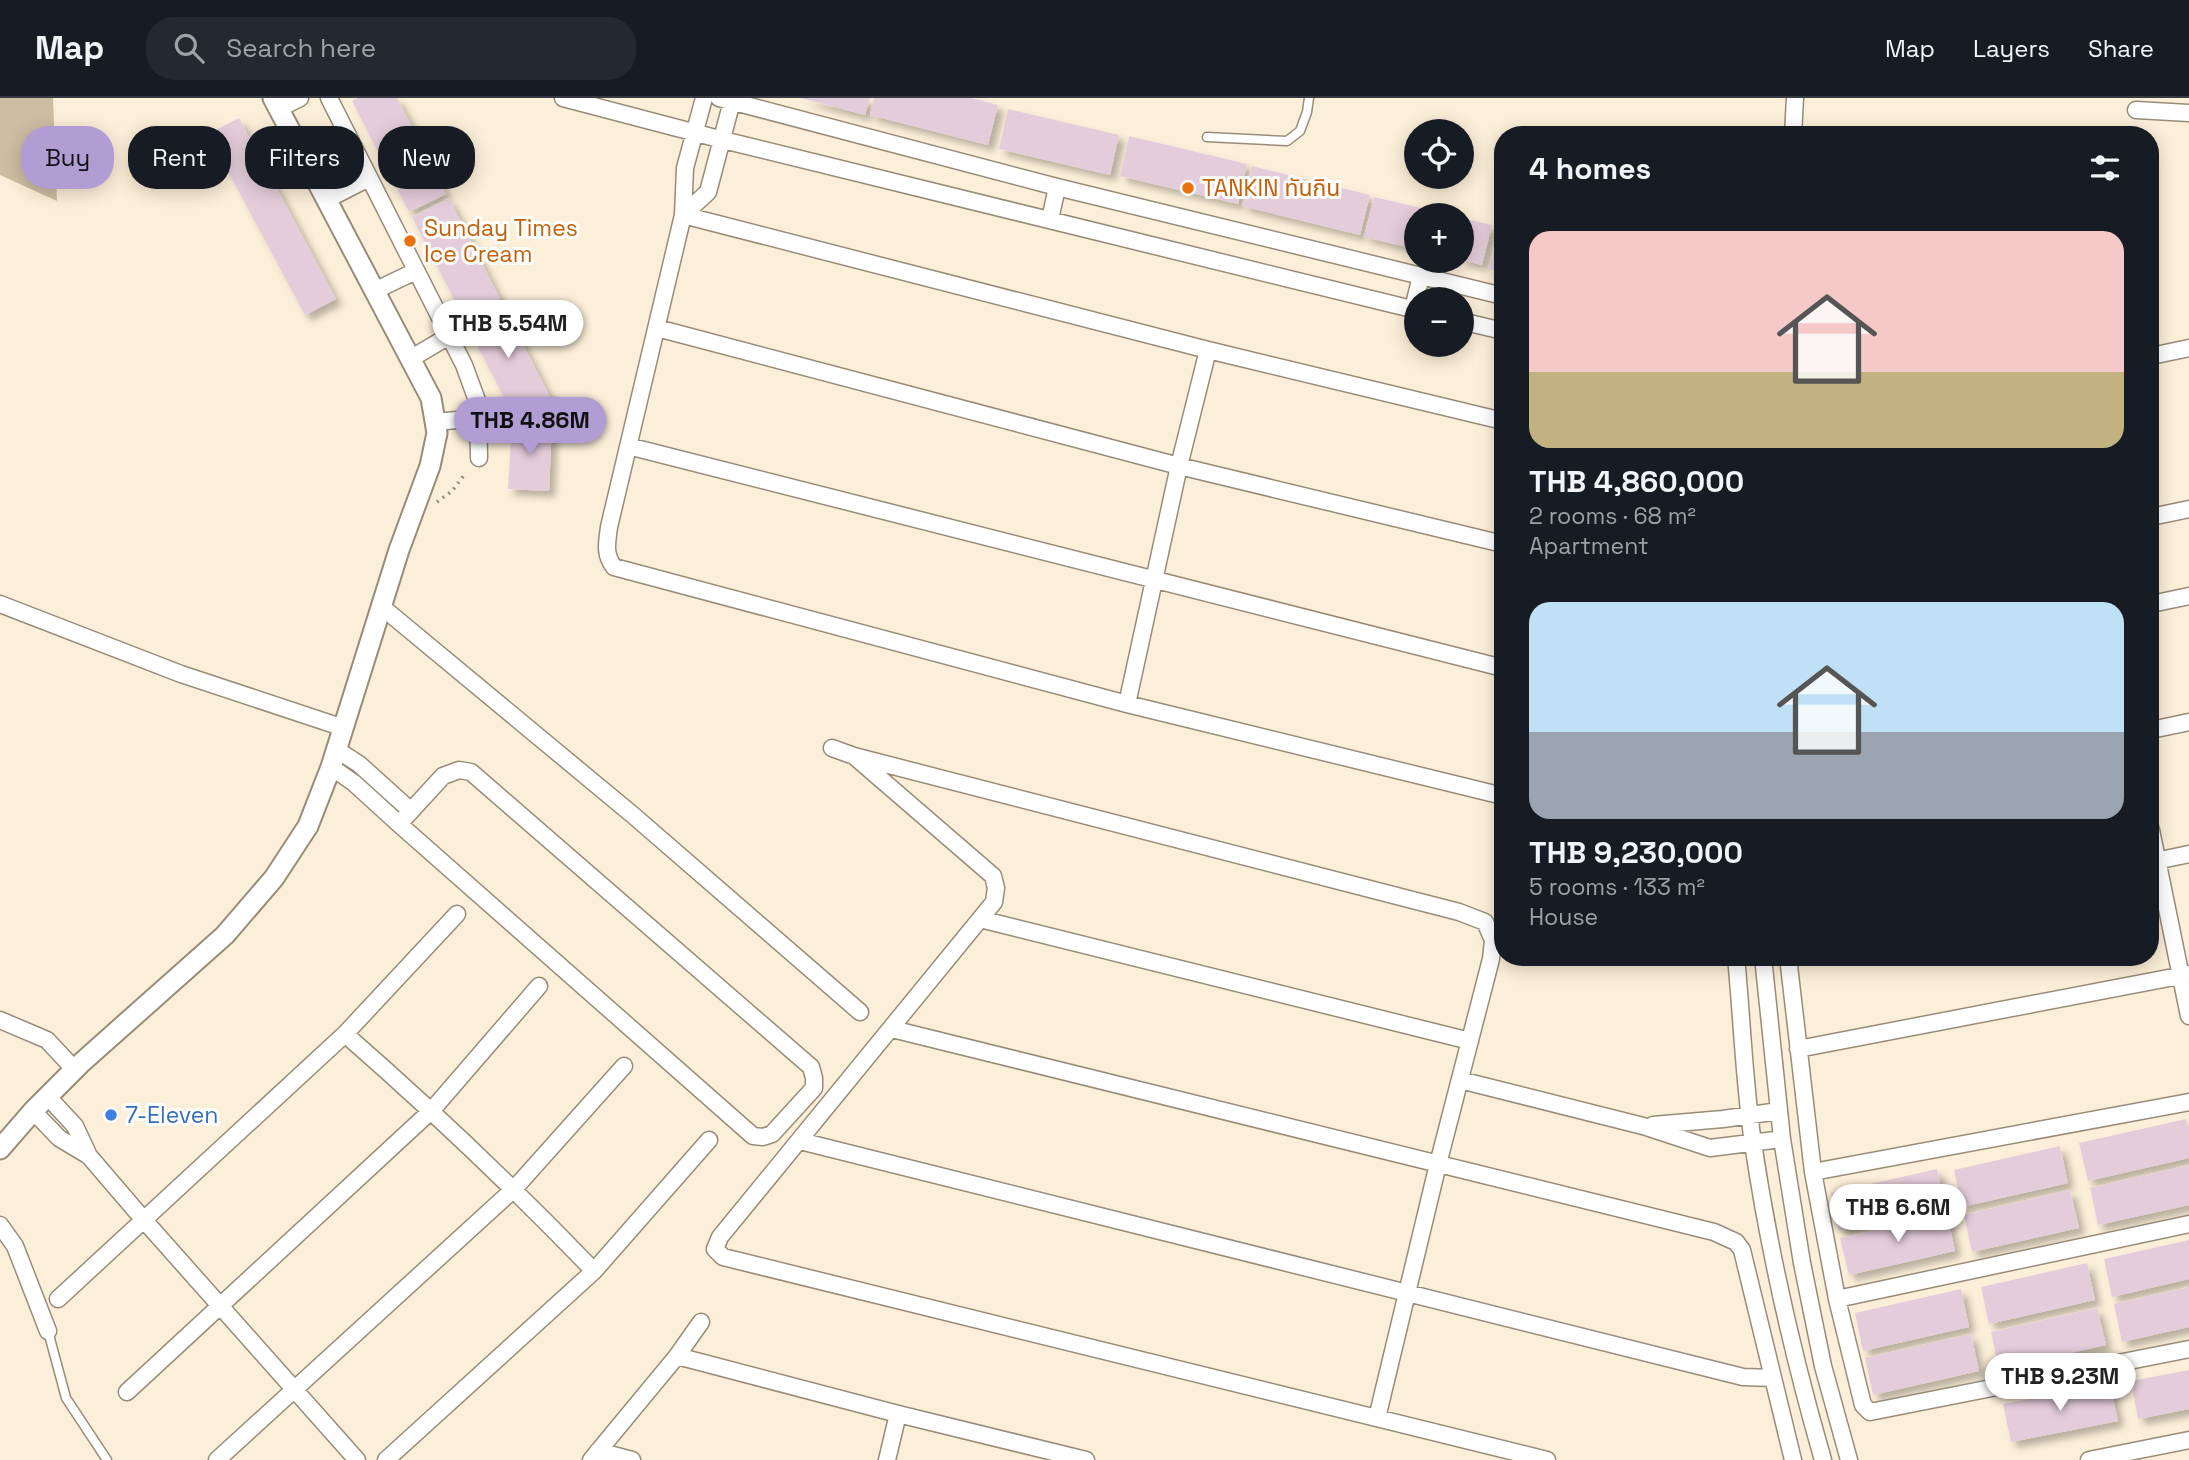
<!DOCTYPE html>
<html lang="en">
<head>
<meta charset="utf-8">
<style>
	:root { --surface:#171b24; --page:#242831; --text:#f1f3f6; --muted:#9ea1a6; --line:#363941; --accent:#b19dd4 }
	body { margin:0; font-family:"Space Grotesk","Noto Sans Thai",sans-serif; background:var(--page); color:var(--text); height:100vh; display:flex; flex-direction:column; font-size:26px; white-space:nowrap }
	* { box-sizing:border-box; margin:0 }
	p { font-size:23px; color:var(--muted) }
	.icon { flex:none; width:38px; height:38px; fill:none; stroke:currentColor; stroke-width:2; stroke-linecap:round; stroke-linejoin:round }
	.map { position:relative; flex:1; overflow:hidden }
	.drawer { position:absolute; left:1494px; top:28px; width:665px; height:840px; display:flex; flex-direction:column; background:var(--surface); border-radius:28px; box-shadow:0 4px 18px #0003 }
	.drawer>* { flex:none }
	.hud { position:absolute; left:21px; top:28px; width:665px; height:63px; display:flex; gap:14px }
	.fabs { position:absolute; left:1404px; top:21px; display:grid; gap:14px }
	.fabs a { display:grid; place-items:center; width:70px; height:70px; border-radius:50%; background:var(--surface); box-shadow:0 4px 18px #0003; font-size:35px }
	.price { position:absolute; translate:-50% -60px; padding:0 16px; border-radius:24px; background:#fff; color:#222; font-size:23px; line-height:46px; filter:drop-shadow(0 2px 4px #0008) }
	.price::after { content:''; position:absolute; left:50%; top:42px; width:21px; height:16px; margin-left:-10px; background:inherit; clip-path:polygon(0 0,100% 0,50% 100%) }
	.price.current { background:var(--accent); color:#111 }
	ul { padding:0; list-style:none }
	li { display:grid; align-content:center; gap:14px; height:371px; padding:0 35px }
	li span { display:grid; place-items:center; height:217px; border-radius:21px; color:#555 }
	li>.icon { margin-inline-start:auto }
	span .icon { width:126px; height:126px; fill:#fffc; stroke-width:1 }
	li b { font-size:30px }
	h2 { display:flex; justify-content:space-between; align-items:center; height:84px; padding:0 35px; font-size:30px }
	.pill { padding:0 24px; border-radius:28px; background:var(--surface); box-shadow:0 4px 18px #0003; font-size:24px; line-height:63px }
	.pill.current { background:var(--accent); color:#111 }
	header { display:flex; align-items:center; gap:42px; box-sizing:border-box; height:98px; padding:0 35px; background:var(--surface); border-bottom:2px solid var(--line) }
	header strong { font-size:33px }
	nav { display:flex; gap:38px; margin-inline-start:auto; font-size:24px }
	.search { width:490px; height:63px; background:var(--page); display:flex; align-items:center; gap:18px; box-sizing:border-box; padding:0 24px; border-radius:28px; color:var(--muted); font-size:26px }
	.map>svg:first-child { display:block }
</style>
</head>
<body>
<header>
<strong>Map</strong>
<div class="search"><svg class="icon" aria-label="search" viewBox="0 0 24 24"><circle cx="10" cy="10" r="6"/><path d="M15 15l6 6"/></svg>Search here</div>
<nav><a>Map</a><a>Layers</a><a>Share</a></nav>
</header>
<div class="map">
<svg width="2189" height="1362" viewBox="0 0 2189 1362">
	<defs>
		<filter id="shadow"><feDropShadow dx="6" dy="6" stdDeviation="3.5" flood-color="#0004"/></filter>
	</defs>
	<rect width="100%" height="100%" fill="#fcefd9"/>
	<path fill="#cdbda2" d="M0,0h53l4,103 -57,-26z"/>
	<path fill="#e4cdda" filter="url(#shadow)" d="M358,0h39l49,96 -37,18 -57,-111z
		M801,0h69l-5,17z
		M874,0h97l27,7 -10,40 -118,-30z
		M1008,11l111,26 -9,40 -111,-26z
		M239,20l97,181 -31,16 -97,-181z
		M1129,38l118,28 -9,40 -118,-28z
		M1252,68l118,29 -10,40 -118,-29z
		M1374,99l72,17v1h-30v34l-52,-12z
		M449,100l51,101 -37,18 -51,-100z
		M1461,120l31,7 -10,40 -21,-5z
		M1498,132l5,1v42l-14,-4z
		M501,204l51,99 -37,18 -51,-99z
		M512,324l40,2 -3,67 -41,-2z
		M2186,1021l3,14v25l-101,23 -9,-38z
		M2060,1048l8,37 -106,24 -8,-37z
		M2189,1067v40l-91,20 -8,-37z
		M1937,1071l8,38 -106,24 -8,-38z
		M2070,1092l9,38 -107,24 -8,-37z
		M1947,1116l8,37 -106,24 -9,-37z
		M2189,1142v39l-77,18 -8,-38z
		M2087,1165l8,37 -106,24 -8,-37z
		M2189,1189v40l-67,15 -8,-38z
		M1961,1191l8,38 -106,24 -8,-38z
		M2097,1210l9,37 -107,24 -8,-37z
		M1971,1236l8,37 -106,24 -8,-37z
		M2189,1272v39l-51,10 -7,-38z
		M2110,1286l8,37 -107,21 -8,-38z"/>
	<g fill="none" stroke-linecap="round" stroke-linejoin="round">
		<defs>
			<path id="service" d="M1207,39l80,4 13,-10 7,-19 2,-14
				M48,1233l18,67 41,62"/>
			<path id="minor" d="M329,0l135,267 14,38 1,55
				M563,0l160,42 693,170
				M704,0l-19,70 -2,47 -74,312c-2,16 -5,27 5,40l513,137 376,92
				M719,0l338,89 446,109
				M278,11l22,-11
				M2136,12l53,3
				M1793,37l2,-37
				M326,102l43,-22
				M683,117l525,135 295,71
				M683,117l25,-23 24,-91
				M1050,122l7,-33
				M374,193l42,-20
				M1413,211l8,-33
				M1461,223l42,10
				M657,230l522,138 324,78
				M2151,258l38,-8
				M410,261l39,-23
				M435,324l44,-4
				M628,348l875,222
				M2151,419l38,-8
				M0,506l181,70 163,54
				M2151,506l38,-8
				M382,509l252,209 226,196
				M1127,606l52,-238 29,-116
				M2151,632l38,-8
				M832,650l22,8 605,156 26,10 8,18 -2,19 -53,205 -61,254
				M337,652l22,14 52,47
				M854,658l139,120 3,12 -2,14 -274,335 -5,12 8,8 824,203
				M331,669l23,16 45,41 354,312 10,1 9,-3 42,-46v-10l-3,-11 -340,-295 -12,-2 -16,6 -44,48
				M2151,732l38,186
				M2151,764l38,-8
				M980,821l490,122
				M1736,859c6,62 8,125 17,186 16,108 40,213 70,317
				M1763,859l19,182 20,124 21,103 26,94
				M1788,859l25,215 24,127 26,106 7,7 319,-63
				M0,922l47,20 28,30
				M892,931l822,203 22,10 6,8 51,210
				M345,936c87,76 169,154 249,237
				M1798,951l391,-75
				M1460,982l183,46 67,22 72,-9
				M48,999l27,29 14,30 54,63 214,241
				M33,1013l26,27 30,18
				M1653,1027l70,-6 56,-8
				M800,1043l943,236 30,1
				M1813,1074l376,-70
				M0,1127l15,21 33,85
				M58,1201l287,-265 112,-120
				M1837,1201l352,-75
				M677,1258l221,58 188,46
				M127,1294l305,-282 107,-124
				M598,1353l34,9
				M217,1362l297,-271 110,-123
				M386,1362l208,-189 115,-131
				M591,1362l86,-104 24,-34
				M887,1362l11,-46
				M2089,1362l100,-20"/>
			<path id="tertiary" d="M0,1051l33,-38 47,-47 145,-129 49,-57 34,-52 23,-59 68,-217 31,-84 7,-33 -6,-35 -158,-300"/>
		</defs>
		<use href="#service" stroke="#988c78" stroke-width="11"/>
		<use href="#minor" stroke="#988c78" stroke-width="19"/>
		<use href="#tertiary" stroke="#988c78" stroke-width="23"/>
		<path stroke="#958c7d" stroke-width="3.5" stroke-dasharray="2 5" stroke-linecap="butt" d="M437,404l15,-11 13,-17"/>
		<use href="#service" stroke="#fff" stroke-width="8"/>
		<use href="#minor" stroke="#fff" stroke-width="16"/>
		<use href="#tertiary" stroke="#fff" stroke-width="19"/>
	</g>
	<g fill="#e8710a" stroke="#fefefe" stroke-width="2.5">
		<circle cx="1188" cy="90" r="7"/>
		<circle cx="410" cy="143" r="7"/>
	</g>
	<circle fill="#3f7fe0" stroke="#fefefe" stroke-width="2.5" cx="111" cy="1017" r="7"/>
	<g text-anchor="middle" stroke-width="6" stroke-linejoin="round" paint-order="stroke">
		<g font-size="23" fill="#c56008" stroke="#fefefe" text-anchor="start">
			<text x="1202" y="98">TANKIN ทันกิน</text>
			<text x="424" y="138">Sunday Times<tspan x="424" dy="26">Ice Cream</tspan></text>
		</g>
		<g font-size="23" fill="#366cbe" stroke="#fefefe" text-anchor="start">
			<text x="125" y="1025">7-Eleven</text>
		</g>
	</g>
</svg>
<div class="fabs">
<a><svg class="icon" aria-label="locate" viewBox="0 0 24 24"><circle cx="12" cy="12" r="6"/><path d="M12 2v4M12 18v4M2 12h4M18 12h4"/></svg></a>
<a>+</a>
<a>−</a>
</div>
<b class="price" style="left:508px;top:262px">THB 5.54M</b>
<b class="price current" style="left:530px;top:359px">THB 4.86M</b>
<b class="price" style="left:1898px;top:1146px">THB 6.6M</b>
<b class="price" style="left:2060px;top:1315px">THB 9.23M</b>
<div class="hud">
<a class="pill current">Buy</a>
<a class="pill">Rent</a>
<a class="pill">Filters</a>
<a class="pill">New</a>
</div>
<section class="drawer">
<h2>4 homes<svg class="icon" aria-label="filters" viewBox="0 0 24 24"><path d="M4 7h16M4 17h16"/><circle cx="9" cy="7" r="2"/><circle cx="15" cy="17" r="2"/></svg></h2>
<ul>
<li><span style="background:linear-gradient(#f6c9c9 65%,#c2b280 0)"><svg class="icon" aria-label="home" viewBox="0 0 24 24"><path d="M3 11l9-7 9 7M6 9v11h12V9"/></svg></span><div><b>THB 4,860,000</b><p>2 rooms · 68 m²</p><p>Apartment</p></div></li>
<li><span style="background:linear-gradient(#bfe0f5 60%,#9aa5b1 0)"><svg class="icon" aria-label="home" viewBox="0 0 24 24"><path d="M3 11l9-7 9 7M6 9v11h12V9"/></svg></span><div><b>THB 9,230,000</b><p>5 rooms · 133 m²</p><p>House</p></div></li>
</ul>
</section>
</div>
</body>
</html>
